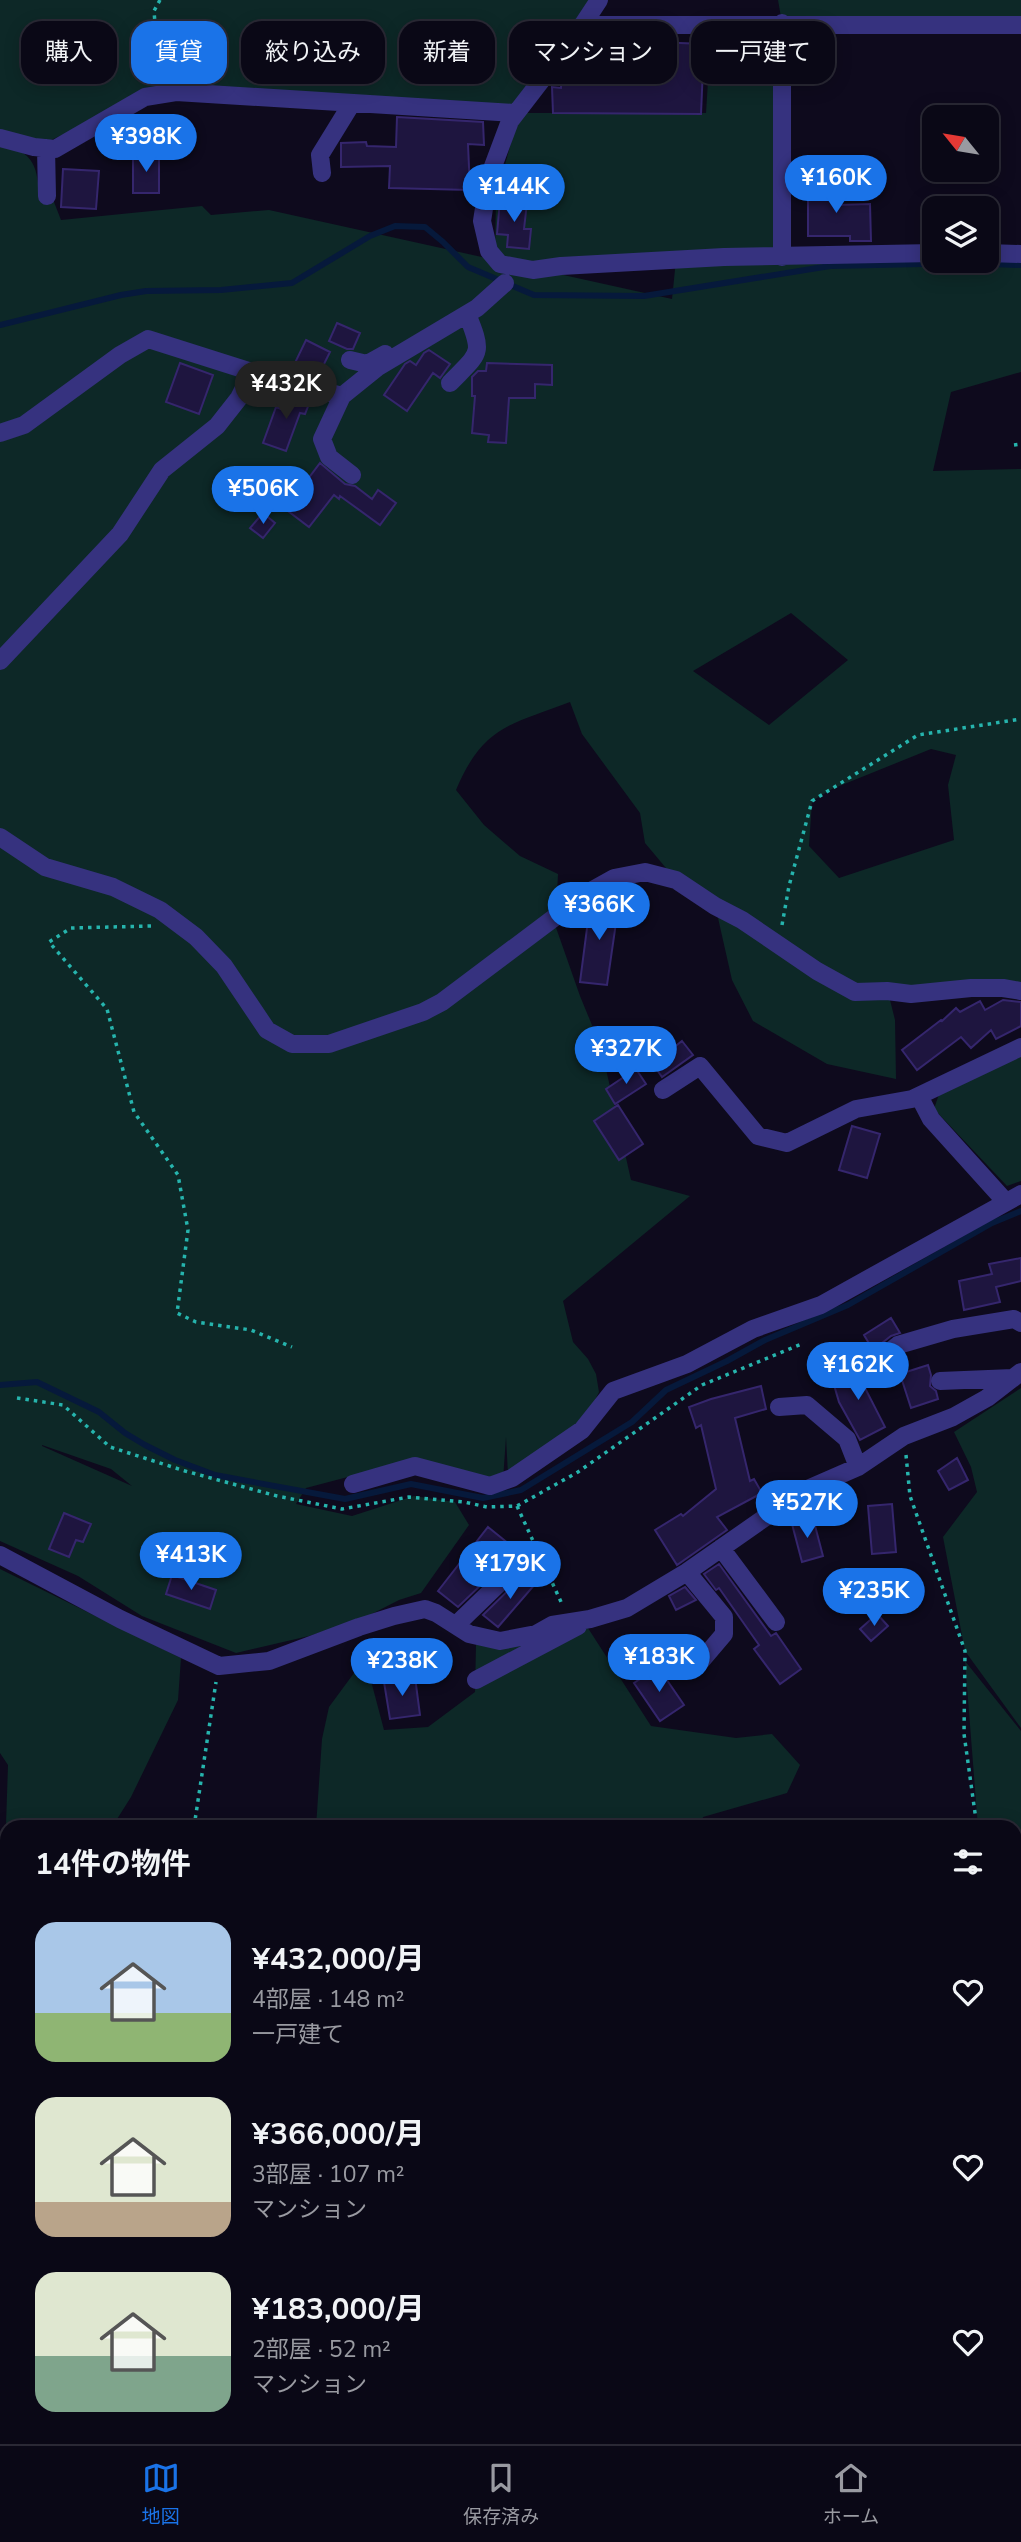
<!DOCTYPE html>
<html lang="ja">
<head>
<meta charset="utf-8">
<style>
	:root { --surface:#0a0816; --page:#13111f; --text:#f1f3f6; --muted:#999aa1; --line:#2a2935; --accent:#1a73e8 }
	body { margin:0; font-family:"Nunito Sans","Noto Sans JP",sans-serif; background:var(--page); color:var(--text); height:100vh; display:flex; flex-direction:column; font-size:26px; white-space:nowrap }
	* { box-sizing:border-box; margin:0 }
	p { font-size:23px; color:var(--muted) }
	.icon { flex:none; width:38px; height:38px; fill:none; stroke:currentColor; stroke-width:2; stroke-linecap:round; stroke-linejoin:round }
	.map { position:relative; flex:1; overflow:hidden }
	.sheet { position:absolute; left:0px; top:1820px; width:1022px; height:625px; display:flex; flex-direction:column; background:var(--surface); border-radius:21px 21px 0 0; box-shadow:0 4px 18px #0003,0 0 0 2px var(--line) }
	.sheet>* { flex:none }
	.hud { position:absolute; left:21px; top:21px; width:980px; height:63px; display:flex; gap:14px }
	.needle { width:46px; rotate:300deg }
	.tools { position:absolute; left:922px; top:105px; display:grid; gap:14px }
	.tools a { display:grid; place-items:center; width:77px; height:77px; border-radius:14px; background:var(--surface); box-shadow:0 4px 18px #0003,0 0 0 2px var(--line); font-size:35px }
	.price { position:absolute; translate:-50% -60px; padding:0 16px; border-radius:24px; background:var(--accent); color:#fff; font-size:23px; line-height:46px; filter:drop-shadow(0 2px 4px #0008) }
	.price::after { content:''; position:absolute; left:50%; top:42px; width:21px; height:16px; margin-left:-10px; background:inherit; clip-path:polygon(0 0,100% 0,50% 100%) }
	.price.on { background:#222; color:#fff }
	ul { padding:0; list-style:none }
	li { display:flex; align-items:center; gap:21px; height:175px; padding:0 35px }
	li span { display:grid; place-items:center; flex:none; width:196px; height:140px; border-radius:21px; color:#555 }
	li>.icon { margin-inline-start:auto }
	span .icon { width:84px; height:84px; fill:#fffc; stroke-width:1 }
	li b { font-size:30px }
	h2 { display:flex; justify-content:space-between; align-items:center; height:84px; padding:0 35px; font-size:30px }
	.chip { padding:0 24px; border-radius:21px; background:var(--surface); box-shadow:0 4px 18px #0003,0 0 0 2px var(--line); font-size:24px; line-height:63px }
	.chip.on { background:var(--accent); color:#fff }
	.tab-bar { display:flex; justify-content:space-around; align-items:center; height:98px; border-top:2px solid var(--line); background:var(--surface); font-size:19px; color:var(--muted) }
	.tab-bar a { display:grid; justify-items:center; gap:4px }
	.tab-bar .on { color:var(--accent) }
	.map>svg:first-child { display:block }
</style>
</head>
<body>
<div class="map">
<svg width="1021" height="2444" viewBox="0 0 1021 2444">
	<rect width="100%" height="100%" fill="#0e0a1d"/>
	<path fill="#0d2827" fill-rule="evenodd" d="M0,0h597l-83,113 -369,-16 -107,49 -38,-7z
		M778,0h243v25l-239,-2z
		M711,33l64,2 7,222c80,2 160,8 239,0v115l-70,20 -18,79 88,-2v520l-133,3 7,28 1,59 -69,-15 -74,-43 -21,-41 -16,-71 -40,-29 -31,-37 -5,-30 -58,-79 -12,-32c-60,23 -87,24 -114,88l28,35 36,31 38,18 -2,43 -3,2 27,77 21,51 30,133 59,16 -127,105 10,41 15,17 8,15 3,18 -16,32 -75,51 -2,-38 -3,43 -24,-1 -63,-20 -110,29 -10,16 56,12 62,-20 41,6 14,23 -48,68 -22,7 -41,21 -49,15 -73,17 -94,-37 -64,-40 -78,-35v-1397c36,8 37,24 40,56l14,2 7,18 141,-14 9,9 58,-5 403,89 4,-39 -92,4 -77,-4 -12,-8 1,-54 23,-85h187zM791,613l57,47 -79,65 -76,-54zM931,749l25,6 -8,30 6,55 -115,38 -30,-32 3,-45 20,-12zM42,1445l69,24 21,17 -90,-40z
		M1021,1052v129l-14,5 -73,-77 7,-21z
		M1021,1388v340l-56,-77 -22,-114 34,-45 -6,-25 -17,-35z
		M0,1569l181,89 -3,42 -47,97 -19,30h-105v345h-3l3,2v8l-7,-2v-329l6,-26 2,-60 -8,-12z
		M586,1625l65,101 85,12 36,-4 28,31 -13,28 -84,24 -3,10h-384l6,-88 7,-32 36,-49 19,72 44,-3 47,-35 1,-47z
		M965,1661l56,70v278l-6,6v-188h-37z
		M1021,2100v344h-348v-6h342v-334z
		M0,2298l7,5v135h40l1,6h-48z"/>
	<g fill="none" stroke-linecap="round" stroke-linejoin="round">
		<path stroke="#06193b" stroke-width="6" d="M0,325l121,-30 25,-4 75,-1 71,-7 78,-47 25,-10 30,1 18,15 25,25 66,28 110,1 186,-30 137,-3 54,2
			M0,1385l37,-3 62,30 26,21 20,12 30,15 40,15 130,24 66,-15 72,14 38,-8 111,-68 34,-32 61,-29 38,-21 83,-35 144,-82 29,-12"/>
	</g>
	<path fill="#1e153f" stroke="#35266d" stroke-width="2" d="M606,40l98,4 -3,70 -148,-1 -1,-26 9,1 1,-16h21v-19l22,1z
		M135,116h10v31h-21v-25z
		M397,117l86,5 1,23 -16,-1 2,46 -81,-2 1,-22 -49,1v-24l25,-1 1,4 29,1z
		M133,156h26v37h-26z
		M63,169l36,2 -3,38 -35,-2z
		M808,184h28v21l34,-1 1,37h-21v-5h-42z
		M500,200l27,3 -3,26h7l-2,20 -22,-2 1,-12 -11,-1z
		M337,323l23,10 -7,16h-6l-18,-8z
		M306,340l24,12 -13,26 -23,-7 -2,-2z
		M429,350l21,14 -10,14 -7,-5 -26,38 -23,-16 21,-31 5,-3 6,4 8,-12z
		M180,363l33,12 -14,39 -33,-12z
		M487,363l65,2v20l-17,-1v14h-26l-3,45 -18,-1 1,-7 -17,-2 3,-37h-3v-19l6,-6h8z
		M286,393l25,6 -6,15 -5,-1 -14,38 -23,-8 13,-36 5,2z
		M320,463l25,21 10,2 17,13 6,-9 18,13 -16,22 -40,-29 -1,3 -5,-4 -25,32 -33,-25 13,-17 9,7z
		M263,513l12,10 -12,15 -13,-10z
		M598,900l21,2 -12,83 -27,-3 10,-77z
		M1003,1000l18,2v24l-25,13 -5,-9 -20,18 -10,-11 -44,33 -15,-20 39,-30 1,1 14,-13 4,4 20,-11 5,9z
		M682,1041l11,14 -31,22 -9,-13z
		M636,1069l10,15 -31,20 -9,-15z
		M618,1105l25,39 -24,16 -25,-39z
		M852,1126l28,8 -13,44 -28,-8z
		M1021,1258v23l-25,6 4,15 -36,8 -5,-29 33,-7 -3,-10z
		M891,1318l9,15 -9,3 -18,14 -9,-15z
		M928,1365l3,10 -1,11 6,5 2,8 -27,9 -11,-34z
		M863,1366l7,18 -6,2 21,41 -25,13 -21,-38 -7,-24z
		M761,1386l5,23 -31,9 15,63 4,-2 8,14 -45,24 10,13 -50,35 -22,-35 26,-16 2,2 33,-27 -15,-64 -5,3 -7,-21 22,-8z
		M957,1458l11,22 -19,10 -11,-19z
		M892,1504l4,48 -24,2 -4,-48z
		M64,1513l27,11 -8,18 -7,-2 -7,17 -20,-8z
		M813,1518l10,38 -21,6 -10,-38z
		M488,1527l21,17 -7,7 7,7 -51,49 -20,-16z
		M719,1564l52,72 5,-3 25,36 -21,15 -26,-35 5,-4 -40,-57 -3,2 -12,-16z
		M526,1573l10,10 -38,44 -15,-12z
		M172,1575l44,15 -6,19 -44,-15z
		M685,1587l11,13 -20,10 -7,-14z
		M877,1614l11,12 -17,15 -11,-12z
		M407,1651l35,1 -1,22 -35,-1z
		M658,1667l26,38 -24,16 -26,-38z
		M415,1677l5,38 -30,4 -6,-37z"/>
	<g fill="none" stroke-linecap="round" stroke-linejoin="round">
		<path stroke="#26b4ad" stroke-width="3.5" stroke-dasharray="3.5 5" stroke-linecap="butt" d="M160,0l-6,11 5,62 5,3
			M1014,445l7,-1
			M782,925l7,-39 23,-85 106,-66 103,-16
			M151,926l-80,2 -22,14 58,67 27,103 44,63 10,55 -11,83 19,9 55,8 41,17
			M17,1398l46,7 47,42 75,24 92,25 65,13 67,-12 55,5 23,5 30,-1 61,-34 124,-87 102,-42
			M906,1455l4,41 55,155 -1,83 13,93
			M517,1506l45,98
			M194,1827l22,-145
			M1015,1894l6,-13
			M1015,2091l6,-3
			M48,2438l1,6
			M678,2444v-6"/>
		<path stroke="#36327f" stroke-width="18" d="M599,0l-25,38 -64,83 -21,56 -7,44 7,30 11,13 33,6 28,-4 163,-9 210,-4
			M782,23v234
			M582,25h439
			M0,138l34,9 21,2 90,-52 31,-5 338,21
			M46,148l1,48
			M322,173l-2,-18 32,-52
			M987,253l34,1
			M350,360l17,4 18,-10
			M450,383c30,-31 34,-28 17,-69
			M342,396l-20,43 7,18 23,18
			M0,433l24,-8 96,-70 28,-16 104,33
			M0,661l120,-127 42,-64 55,-44 22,-28 13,-26 90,24 36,-29 99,-59 28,-25
			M0,837l45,30 68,20 47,23 36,27 28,29 43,64 25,14h37l94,-32 19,-10 145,-109 27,-15 31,-6 31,8 39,26 27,14 75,51 38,21 32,-1 24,3 60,-6h32l18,3
			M663,1090l37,-24 58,70 29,7 69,-34 56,-10 109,-52
			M919,1096l12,23 74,82
			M876,1362l22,-17 55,-16 61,-10 7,4
			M940,1381l73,-3
			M779,1407l28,-2 40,34 11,28
			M353,1484l62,-18 75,20 22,-8 70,-48 31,-39 74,-27 66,-35 68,-24 200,-111
			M721,1548l55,74
			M0,1555l120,64 99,47 50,-5 90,-34 35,-11 31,-7 11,4 33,21 31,7 36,-7 16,-9 38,-6 37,-11 60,-36 116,-81 55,-24 46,-31 49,-19 34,-19 34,-26
			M687,1572l37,45v17l-28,33
			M456,1625l64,-62
			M476,1680l102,-54
			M1015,2115l6,1
			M0,2183l7,1
			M188,2438l4,6
			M333,2438l6,6
			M913,2438l1,6
			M1011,2438l5,6
			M265,2444l17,-6"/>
	</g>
</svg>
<div class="tools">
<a><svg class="needle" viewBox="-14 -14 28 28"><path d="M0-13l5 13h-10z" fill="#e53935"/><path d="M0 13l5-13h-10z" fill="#999aa1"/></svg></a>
<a><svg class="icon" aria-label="layers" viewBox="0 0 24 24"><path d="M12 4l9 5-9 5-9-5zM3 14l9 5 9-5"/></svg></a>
</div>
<b class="price" style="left:146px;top:174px">¥398K</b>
<b class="price" style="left:836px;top:215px">¥160K</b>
<b class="price" style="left:514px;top:224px">¥144K</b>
<b class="price on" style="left:286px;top:421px">¥432K</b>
<b class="price" style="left:263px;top:526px">¥506K</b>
<b class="price" style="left:599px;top:942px">¥366K</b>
<b class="price" style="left:626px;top:1086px">¥327K</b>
<b class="price" style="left:858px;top:1402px">¥162K</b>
<b class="price" style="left:807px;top:1540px">¥527K</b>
<b class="price" style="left:191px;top:1592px">¥413K</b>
<b class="price" style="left:510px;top:1601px">¥179K</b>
<b class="price" style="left:874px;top:1628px">¥235K</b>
<b class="price" style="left:659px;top:1694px">¥183K</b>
<b class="price" style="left:402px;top:1698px">¥238K</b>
<div class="hud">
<a class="chip">購入</a>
<a class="chip on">賃貸</a>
<a class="chip">絞り込み</a>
<a class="chip">新着</a>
<a class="chip">マンション</a>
<a class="chip">一戸建て</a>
</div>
<section class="sheet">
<h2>14件の物件<svg class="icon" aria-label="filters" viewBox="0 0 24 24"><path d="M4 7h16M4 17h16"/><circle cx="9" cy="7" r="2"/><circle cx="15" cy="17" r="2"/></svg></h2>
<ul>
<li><span style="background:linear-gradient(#a9c7e8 65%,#8fb573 0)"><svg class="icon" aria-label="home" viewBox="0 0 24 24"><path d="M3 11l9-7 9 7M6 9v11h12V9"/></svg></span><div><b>¥432,000/月</b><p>4部屋 · 148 m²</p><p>一戸建て</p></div><svg class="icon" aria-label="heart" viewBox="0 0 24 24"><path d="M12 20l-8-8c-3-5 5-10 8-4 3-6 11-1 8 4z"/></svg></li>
<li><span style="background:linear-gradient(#dfe7d0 75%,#b9a48a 0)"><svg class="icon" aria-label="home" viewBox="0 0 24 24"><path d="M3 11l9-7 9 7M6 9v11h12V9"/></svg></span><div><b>¥366,000/月</b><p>3部屋 · 107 m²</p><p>マンション</p></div><svg class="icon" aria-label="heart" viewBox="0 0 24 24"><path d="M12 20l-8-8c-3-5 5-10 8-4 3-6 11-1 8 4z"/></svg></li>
<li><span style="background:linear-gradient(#dfe7d0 60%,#7fa58c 0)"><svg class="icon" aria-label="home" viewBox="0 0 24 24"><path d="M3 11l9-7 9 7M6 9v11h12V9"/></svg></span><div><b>¥183,000/月</b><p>2部屋 · 52 m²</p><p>マンション</p></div><svg class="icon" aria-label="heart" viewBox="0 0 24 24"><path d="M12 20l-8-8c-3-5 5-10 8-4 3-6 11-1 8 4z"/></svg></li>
</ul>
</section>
</div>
<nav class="tab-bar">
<a class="on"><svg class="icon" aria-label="map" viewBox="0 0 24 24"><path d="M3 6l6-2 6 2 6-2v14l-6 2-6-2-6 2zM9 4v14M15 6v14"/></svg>地図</a>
<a><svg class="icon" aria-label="saved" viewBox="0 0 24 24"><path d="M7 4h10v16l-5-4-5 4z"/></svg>保存済み</a>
<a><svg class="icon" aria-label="home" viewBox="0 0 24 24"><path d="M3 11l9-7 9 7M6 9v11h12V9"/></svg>ホーム</a>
</nav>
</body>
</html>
